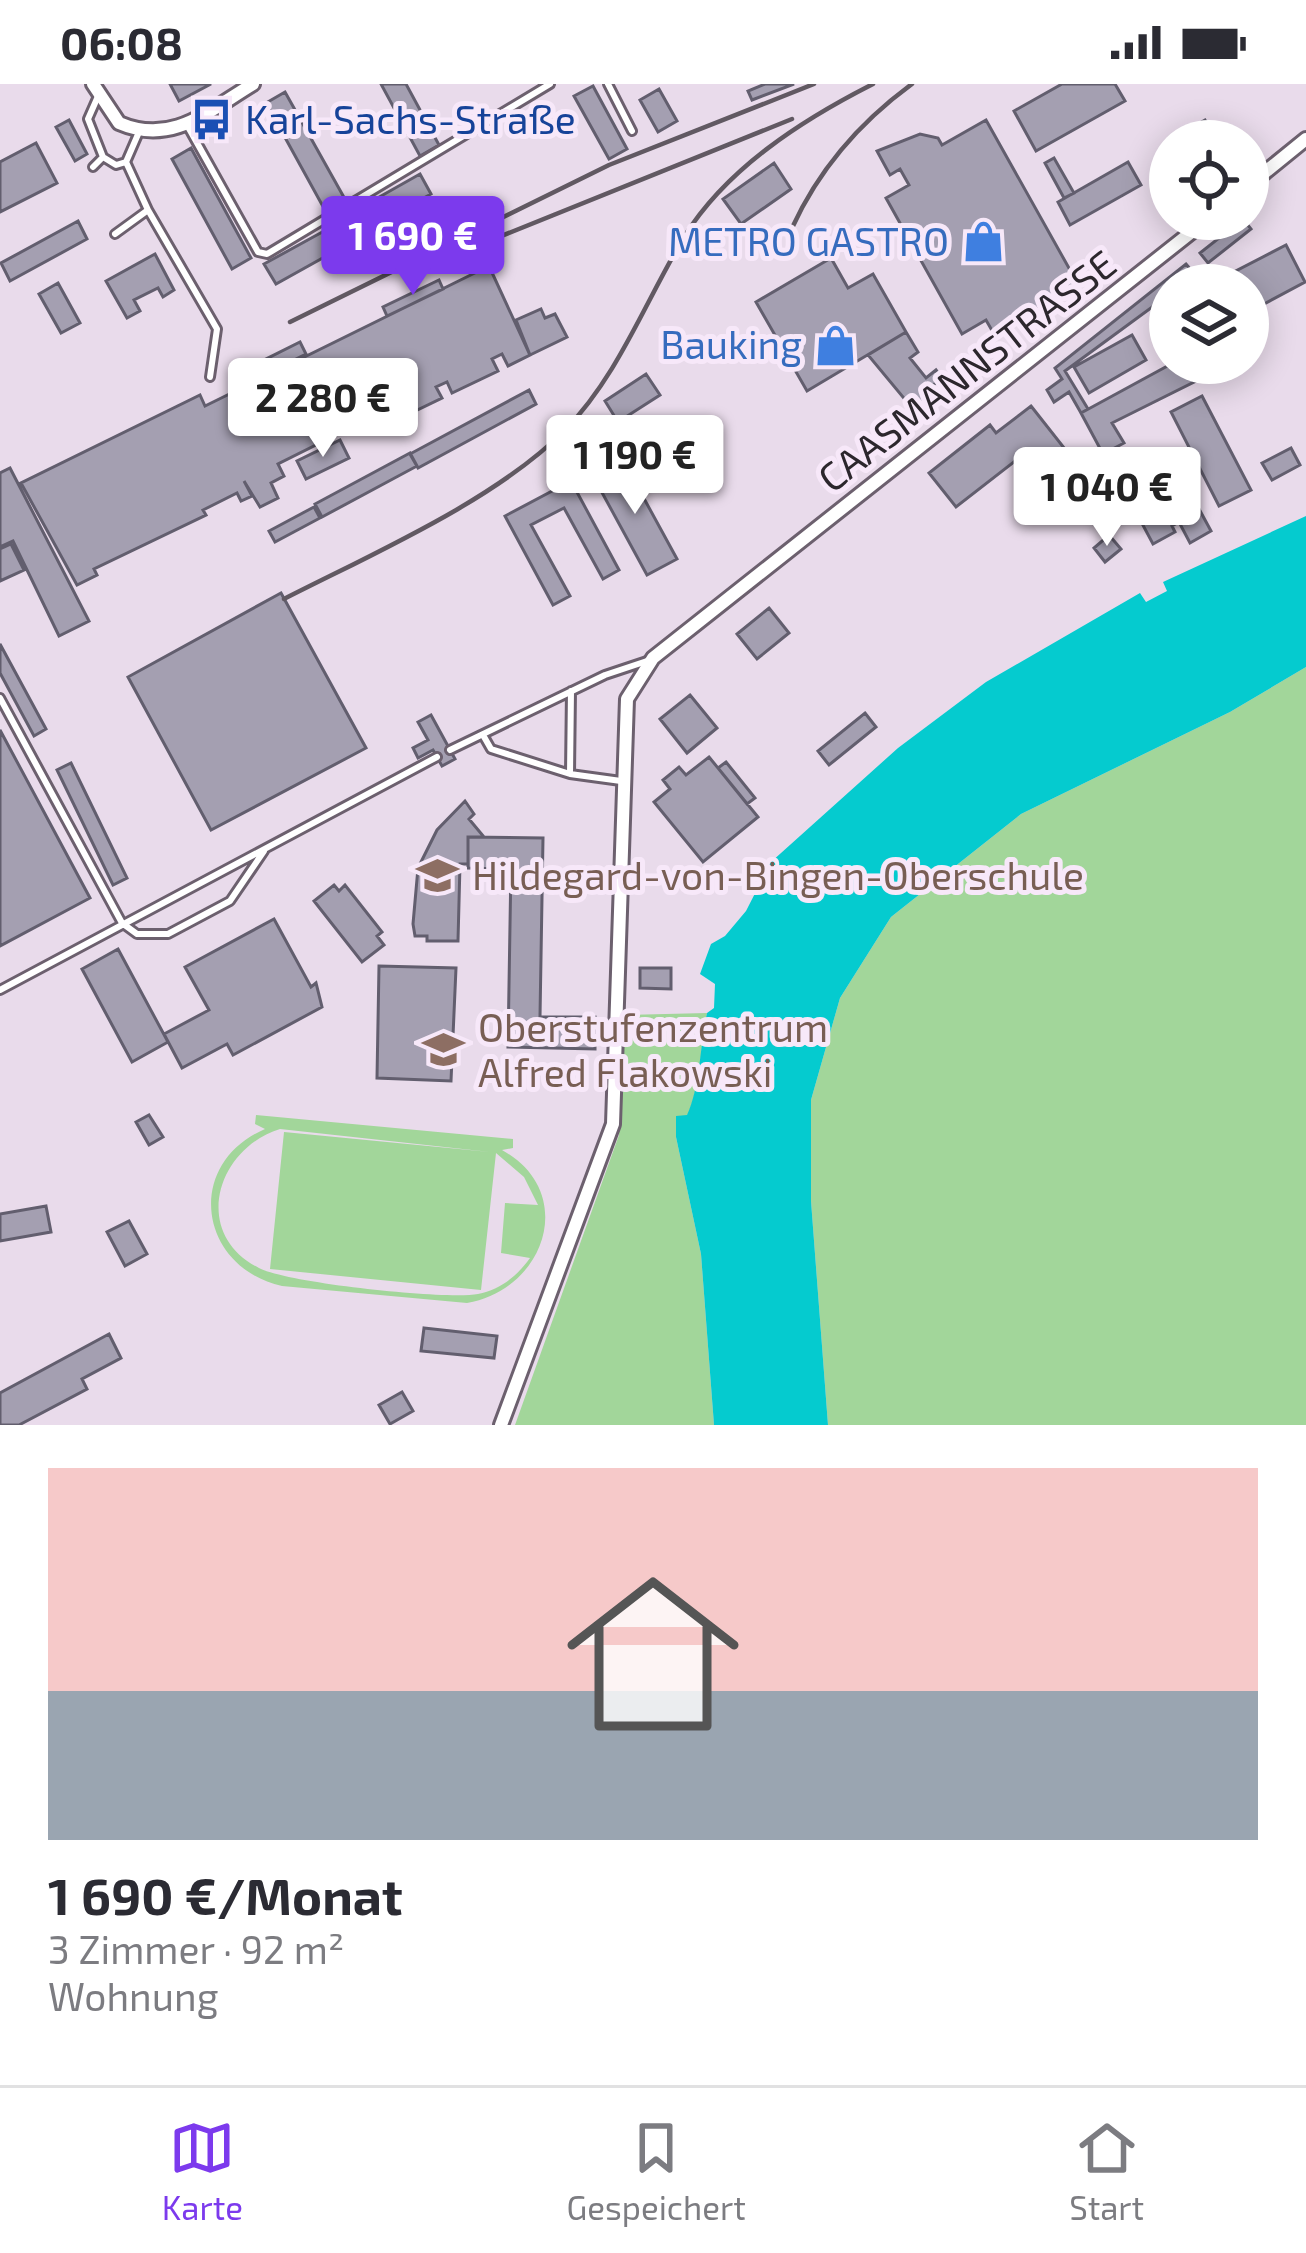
<!DOCTYPE html>
<html lang="de">
<head>
<meta charset="utf-8">
<style>
	:root { --surface:#fff; --page:#f7f7f7; --text:#2b2b33; --muted:#7c7c81; --line:#e1e1e2; --accent:#7c3aed }
	body { margin:0; font-family:"Exo 2",sans-serif; background:var(--page); color:var(--text); height:100vh; display:flex; flex-direction:column; font-size:45px; white-space:nowrap }
	* { box-sizing:border-box; margin:0 }
	p { font-size:39px; color:var(--muted) }
	.icon { flex:none; width:66px; height:66px; fill:none; stroke:currentColor; stroke-width:2; stroke-linecap:round; stroke-linejoin:round }
	.map { position:relative; height:1341px; overflow:hidden }
	.panel { display:flex; flex-direction:column; background:var(--surface); flex:1 }
	.panel>* { flex:none }
	.buttons { position:absolute; left:1149px; top:36px; display:grid; gap:24px }
	.buttons a { display:grid; place-items:center; width:120px; height:120px; border-radius:50%; background:var(--surface); box-shadow:0 6px 30px #0003; font-size:60px }
	.price { position:absolute; translate:-50% -102px; padding:0 27px; border-radius:12px; background:#fff; color:#222; font-size:39px; line-height:78px; filter:drop-shadow(0 3px 6px #0008) }
	.price::after { content:''; position:absolute; left:50%; top:72px; width:36px; height:27px; margin-left:-18px; background:inherit; clip-path:polygon(0 0,100% 0,50% 100%) }
	.price.active { background:var(--accent); color:#fff }
	ul { padding:0; list-style:none }
	li { display:grid; align-content:center; gap:24px; height:636px; padding:0 48px }
	li+li { border-top:3px solid var(--line) }
	li span { display:grid; place-items:center; height:372px; border-radius:0px; color:#555 }
	li>.icon { margin-inline-start:auto }
	span .icon { width:216px; height:216px; fill:#fffc; stroke-width:1 }
	li b { font-size:51px }
	.status { display:flex; justify-content:space-between; align-items:center; height:84px; padding:0 60px; background:var(--surface); direction:ltr }
	.status svg { height:33px; fill:currentColor }
	.tabs { display:flex; justify-content:space-around; align-items:center; height:168px; border-top:3px solid var(--line); background:var(--surface); font-size:33px; color:var(--muted) }
	.tabs a { display:grid; justify-items:center; gap:6px }
	.tabs .active { color:var(--accent) }
	.map>svg:first-child { display:block }
</style>
</head>
<body>
<div class="status"><b>06:08</b><svg viewBox="0 0 49 12"><path d="M0 12V9h3v3zM5 12V6h3v6zM10 12V3h3v9zM15 12V0h3v12zM26 1h20v11H26zM47 4h2v5h-2z"/></svg></div>
<div class="map">
<svg width="1306" height="1341" viewBox="0 0 1306 1341">
	<rect width="100%" height="100%" fill="#e9dbeb"/>
	<path fill="#a2d69a" fill-rule="evenodd" d="M1306,583v758h-478l-17,-224v-101l29,-102 51,-81 130,-103 209,-102z
		M707,929c-6,32 -7,77 -20,103l-11,1v20l25,117 13,171h-199l104,-290 5,-120z
		M256,1031l257,24v9l-11,2c76,42 44,139 -35,153l-185,-17c-84,-19 -98,-122 -17,-157l-10,-5zM280,1045l210,23 -206,-20 -14,137 211,21 15,-137 28,24 14,28 -33,-2 -4,50 29,5c-13,18 -30,32 -52,36 -32,6 -191,-11 -219,-26 -68,-34 -43,-119 21,-139z"/>
	<path fill="#05cbcf" d="M1306,432v151l-76,45 -209,102 -130,103 -51,81 -29,102v101l17,224h-114l-13,-171 -25,-117v-21l11,-1c13,-27 13,-70 20,-102l7,-5 1,-24 -15,-10 11,-30 14,-8 21,-25 25,-49 127,-114 88,-66 154,-89 6,9 21,-11 -4,-9z"/>
	<path fill="#a49fb1" stroke="#625e6e" stroke-width="3" d="M170,0h41l-32,17z
		M381,0h25l33,61 -19,11z
		M765,0h29l-42,16 -4,-9z
		M1062,0h53l10,17 -89,50 -22,-40z
		M593,2l34,63 -18,10 -35,-63z
		M659,5l18,32 -19,11 -18,-32z
		M285,8l61,109 -20,11 -60,-109z
		M69,36l18,34 -12,7 -19,-34z
		M986,36l93,166 -85,48 -8,-14 -24,14 -76,-136 23,-13 -9,-16 -10,6 -13,-24 43,-17 18,4 4,7z
		M1205,36l12,21h-42l9,-9z
		M36,59l21,40 -57,29v-50z
		M191,64l60,110 -19,11 -60,-110z
		M1054,74l20,35 -10,5 -19,-35z
		M1128,78l13,23 -71,40 -12,-23z
		M774,79l17,26 -50,35 -18,-25z
		M420,90l11,20 -62,34 -11,-19z
		M1243,135l8,10 -43,34 -8,-10z
		M78,137l9,18 -77,42 -9,-18z
		M326,146l11,20 -61,34 -12,-20z
		M1286,161l19,37 -54,29 -3,-26h-10l-6,-12z
		M155,170l19,36 -11,7 -5,-9 -24,12 6,11 -13,7 -21,-37z
		M831,174l17,30 25,-14 33,58 -99,59 -51,-89z
		M1186,180l12,14 -9,7h-19v9l-105,77 23,38 -7,4 -12,-21 -15,10 -7,-12 15,-11 -7,-11z
		M489,182l41,89 -22,11 -6,-12 -10,5 6,12 -46,22 -5,-11 -11,5 6,11 -64,31 -6,-12 -94,47 6,12 -13,7 7,15 -18,9 -16,-26 8,15 -11,5 -4,-8 -34,17 3,5 -112,54 3,6 -20,10 -56,-102 179,-88 5,11z
		M439,196l4,9 -56,27 -4,-9z
		M58,199l22,40 -19,10 -22,-39z
		M541,225l4,9 10,-4 12,23 -37,18 -14,-35z
		M906,248l12,20 -8,6 16,20 10,-8 6,8 -10,8 8,10 -23,18 -49,-59z
		M1132,251l14,25 -57,33 -15,-26z
		M300,258l6,12 -70,35 -6,-12z
		M1173,279h21l8,15 -90,45 12,20 -21,11 -22,-41z
		M646,290l14,21 -42,27 -13,-21z
		M529,306l7,14 -118,64 -8,-14z
		M1202,312l49,94 -32,16 -48,-94z
		M1031,322l41,52 -37,28 -20,-25 -59,46 -27,-34 61,-48 6,8z
		M340,356l9,18 -43,21 -9,-18z
		M1291,364l9,17 -28,15 -10,-17z
		M410,369l7,13 -95,51 -7,-13z
		M623,376l15,27 8,-4 3,5 -8,5 36,66 -30,16 -54,-99z
		M10,384l79,153 -30,15 -46,-95 -13,6v-74z
		M571,397l48,89 -16,9 -39,-71 -33,17 39,71 -17,9 -48,-89z
		M1185,399l26,48 -21,12 -11,-21 -7,4 3,6 -22,12 -16,-30z
		M314,423l6,11 -45,24 -6,-11z
		M1109,451l12,14 -16,13 -11,-14z
		M11,460l13,26 -24,11v-32z
		M281,509l85,155 -155,82 -83,-153z
		M769,524l20,25 -32,26 -20,-25z
		M0,560l46,85 -12,7 -34,-63z
		M690,611l27,33 -30,25 -27,-34z
		M865,629l11,14 -47,38 -11,-14z
		M431,631l24,44 -13,7 -9,-16 -15,8 -5,-10 15,-8 -10,-18z
		M0,646l90,168 -90,48z
		M709,673l49,60 -55,45 -49,-60 16,-13 -7,-9 16,-13 7,8z
		M726,678l29,36 -8,6 -29,-36z
		M71,679l56,115 -14,7 -56,-115z
		M465,717l9,13 -5,5 15,18h-16v27h-8l-2,77h-31v-5h-12l-2,-12 5,-56 19,-38z
		M468,753l75,1 -3,179h55v32l-87,-2 3,-183h-8v5l-35,-1z
		M334,801l5,6 6,-6 37,47 -5,4 7,9 -22,17 -48,-61z
		M274,835l37,68 5,-4 6,24 -89,48 -6,-11 -45,24 -18,-34 45,-24 -24,-43z
		M118,865l50,93 -36,20 -50,-93z
		M379,882l77,2 -5,113 -74,-3z
		M640,884h31v21l-31,-1z
		M149,1031l14,22 -14,8 -13,-23z
		M46,1122l5,26 -51,9v-27z
		M129,1137l18,33 -22,12 -18,-34z
		M424,1244l73,8 -3,22 -73,-7z
		M109,1250l12,24 -39,21 5,10 -68,36h-19v-32z
		M402,1308l11,19 -23,13 -11,-19z"/>
	<g fill="none" stroke-linecap="round" stroke-linejoin="round">
		<defs>
			<path id="service" d="M608,0l24,47
				M99,10l-11,25 15,38 13,8 10,-3 13,-30
				M187,41l71,127 9,2 283,-170
				M93,83l10,-10
				M148,126l69,119 -7,48
				M115,150l33,-24 -22,-48
				M571,607l-1,83 51,7
				M0,614l122,225 15,11h31l62,-33 34,-50
				M483,651l8,14 79,25
				M450,666l155,-75 45,-15
				M0,906l437,-233"/>
			<path id="minor" d="M93,0l26,39c53,23 89,-12 134,-39
				M1248,102l58,-47
				M501,1341l112,-301 14,-425 26,-41 555,-439"/>
		</defs>
		<use href="#service" stroke="#6c606e" stroke-width="12"/>
		<use href="#minor" stroke="#6c606e" stroke-width="18"/>
		<use href="#service" stroke="#fff" stroke-width="6"/>
		<use href="#minor" stroke="#fff" stroke-width="12"/>
		<path stroke="#615962" stroke-width="4.5" d="M792,144c27,-59 68,-106 120,-144
			M469,165l323,-130
			M290,238l319,-157 205,-81
			M284,515c88,-45 212,-99 281,-169 53,-54 80,-128 119,-193 43,-69 118,-117 189,-153"/>
	</g>
	<defs>
		<symbol id="bus-bare" viewBox="-9 -9 18 18"><path d="M-5-6H5V4H4V6H2V4H-2V6H-4V4H-5ZM-3.5-4V0h7V-4ZM-3.5 1.2v1.5H-2V1.2ZM2 1.2v1.5H3.5V1.2Z" fill="#1a4fb4" stroke="#f7e8f9" stroke-width="2.5" paint-order="stroke"/></symbol>
		<symbol id="shop-bare" viewBox="-9 -9 18 18"><path d="M-5-2.5h2.3a2.7 3.5 0 0 1 5.4 0H5L5.5 6h-11ZM-1.5-2.5h3a1.5 2.3 0 0 0-3 0Z" fill="#3f7fe0" stroke="#f7e8f9" stroke-width="2.5" paint-order="stroke"/></symbol>
		<symbol id="school-bare" viewBox="-9 -9 18 18"><path d="M0-5L7-2L0 1L-7-2ZM-4 1L0 2.5L4 1V4Q0 6-4 4Z" fill="#8d6e63" stroke="#f7e8f9" stroke-width="2.5" paint-order="stroke"/></symbol>
	</defs>
	<g fill-rule="evenodd">
		<use href="#bus-bare" x="182" y="6" width="59" height="59"/>
		<use href="#shop-bare" x="954" y="128" width="59" height="59"/>
		<use href="#shop-bare" x="806" y="232" width="59" height="59"/>
		<use href="#school-bare" x="408" y="762" width="59" height="59"/>
		<use href="#school-bare" x="414" y="936" width="59" height="59"/>
	</g>
	<g text-anchor="middle" stroke-width="10" stroke-linejoin="round" paint-order="stroke">
		<g font-size="39" fill="#164399" stroke="#f7e8f9" text-anchor="start">
			<text x="245" y="50">Karl-Sachs-Straße</text>
		</g>
		<g font-size="39" fill="#366cbe" stroke="#f7e8f9" text-anchor="end">
			<text x="949" y="172">METRO GASTRO</text>
			<text x="802" y="275">Bauking</text>
		</g>
		<g font-size="39" fill="#2c272d" stroke="#f7e8f9">
			<text transform="translate(967 287) rotate(-38)" y="14">CAASMANNSTRASSE</text>
		</g>
		<g font-size="39" fill="#785e54" stroke="#f7e8f9" text-anchor="start">
			<text x="472" y="806">Hildegard-von-Bingen-Oberschule</text>
			<text x="478" y="958">Oberstufenzentrum<tspan x="478" dy="45">Alfred Flakowski</tspan></text>
		</g>
	</g>
</svg>
<div class="buttons">
<a><svg class="icon" aria-label="locate" viewBox="0 0 24 24"><circle cx="12" cy="12" r="6"/><path d="M12 2v4M12 18v4M2 12h4M18 12h4"/></svg></a>
<a><svg class="icon" aria-label="layers" viewBox="0 0 24 24"><path d="M12 4l9 5-9 5-9-5zM3 14l9 5 9-5"/></svg></a>
</div>
<b class="price active" style="left:413px;top:214px">1 690 €</b>
<b class="price" style="left:323px;top:376px">2 280 €</b>
<b class="price" style="left:635px;top:433px">1 190 €</b>
<b class="price" style="left:1107px;top:465px">1 040 €</b>
</div>
<section class="panel">
<ul>
<li><span style="background:linear-gradient(#f6c9c9 60%,#9aa5b1 0)"><svg class="icon" aria-label="home" viewBox="0 0 24 24"><path d="M3 11l9-7 9 7M6 9v11h12V9"/></svg></span><div><b>1 690 €/Monat</b><p>3 Zimmer · 92 m²</p><p>Wohnung</p></div></li>
</ul>
</section>
<nav class="tabs">
<a class="active"><svg class="icon" aria-label="map" viewBox="0 0 24 24"><path d="M3 6l6-2 6 2 6-2v14l-6 2-6-2-6 2zM9 4v14M15 6v14"/></svg>Karte</a>
<a><svg class="icon" aria-label="saved" viewBox="0 0 24 24"><path d="M7 4h10v16l-5-4-5 4z"/></svg>Gespeichert</a>
<a><svg class="icon" aria-label="home" viewBox="0 0 24 24"><path d="M3 11l9-7 9 7M6 9v11h12V9"/></svg>Start</a>
</nav>
</body>
</html>
